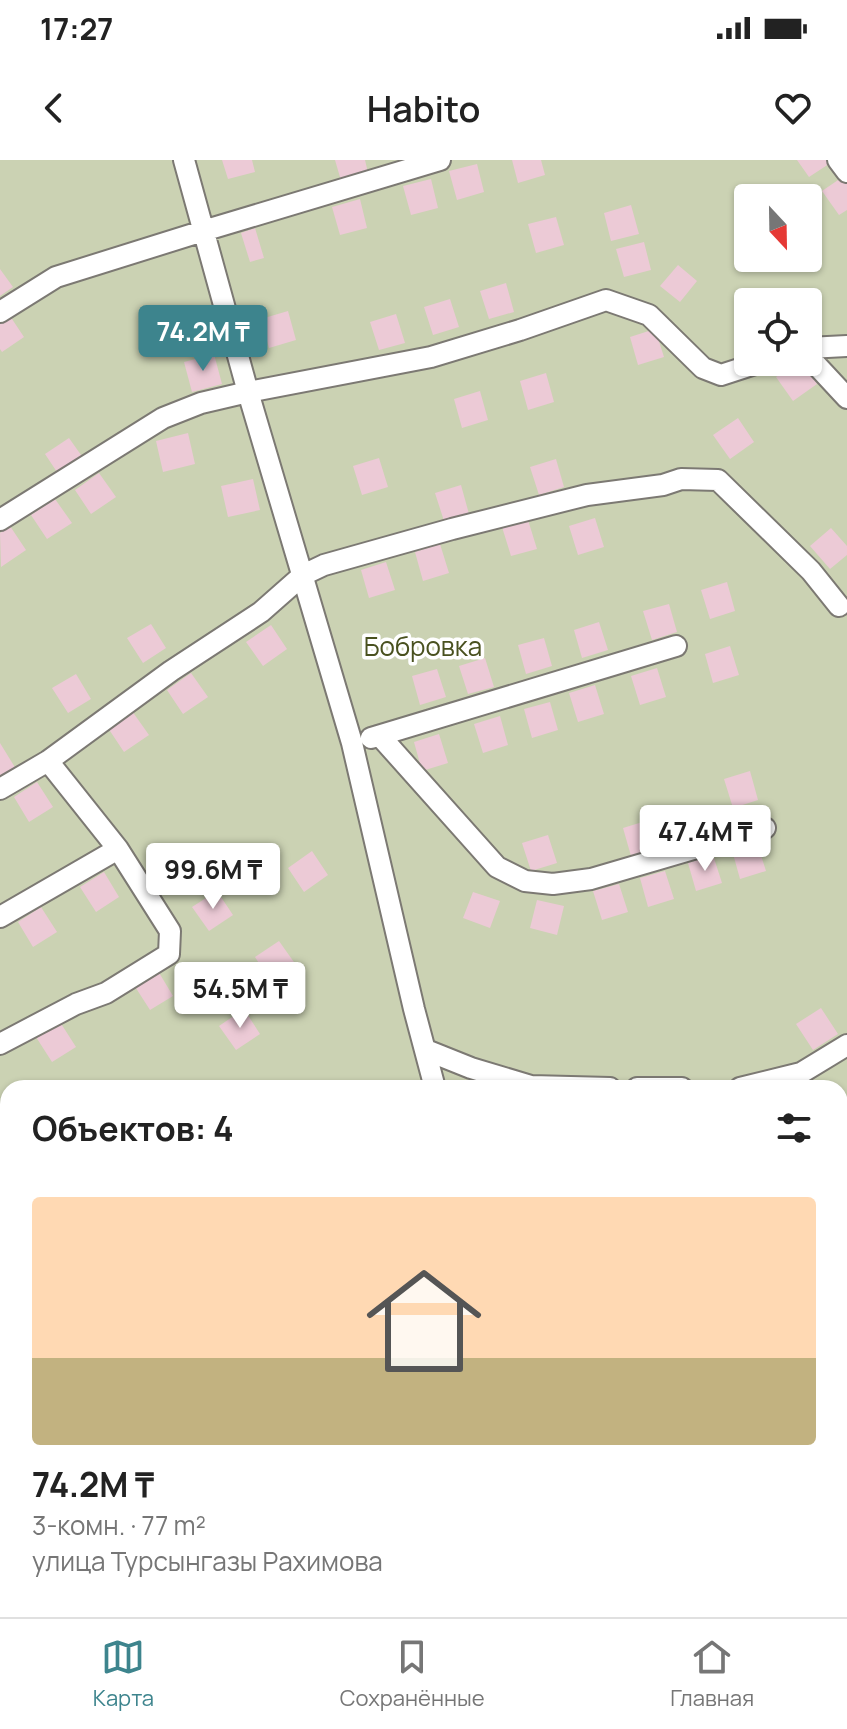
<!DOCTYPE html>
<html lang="ru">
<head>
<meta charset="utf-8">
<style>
	:root { --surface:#fff; --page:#f2f2f2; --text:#222; --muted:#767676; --line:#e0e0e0; --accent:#3d848d }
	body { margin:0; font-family:Manrope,sans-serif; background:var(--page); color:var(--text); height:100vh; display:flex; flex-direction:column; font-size:30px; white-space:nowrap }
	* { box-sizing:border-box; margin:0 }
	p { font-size:26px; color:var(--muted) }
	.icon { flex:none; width:44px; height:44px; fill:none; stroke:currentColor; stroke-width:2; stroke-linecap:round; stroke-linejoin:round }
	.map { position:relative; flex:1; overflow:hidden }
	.details { position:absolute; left:0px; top:920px; width:848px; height:538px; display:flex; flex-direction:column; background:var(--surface); border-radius:24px 24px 0 0; box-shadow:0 2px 6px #0004 }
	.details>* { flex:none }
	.needle { width:52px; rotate:158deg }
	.controls { position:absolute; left:734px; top:24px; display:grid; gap:16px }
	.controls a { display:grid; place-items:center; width:88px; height:88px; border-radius:8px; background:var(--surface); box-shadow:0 2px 6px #0004; font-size:40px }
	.price { position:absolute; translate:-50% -68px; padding:0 18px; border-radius:8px; background:#fff; color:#222; font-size:26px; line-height:52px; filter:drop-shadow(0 2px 4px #0008) }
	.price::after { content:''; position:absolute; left:50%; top:48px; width:24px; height:18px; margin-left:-12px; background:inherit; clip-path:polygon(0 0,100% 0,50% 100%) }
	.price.current { background:var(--accent); color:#fff }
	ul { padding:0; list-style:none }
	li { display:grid; align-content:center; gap:16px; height:424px; padding:0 32px }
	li+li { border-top:2px solid var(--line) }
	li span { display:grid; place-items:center; height:248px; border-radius:8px; color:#555 }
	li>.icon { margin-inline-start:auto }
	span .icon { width:144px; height:144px; fill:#fffc; stroke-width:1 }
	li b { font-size:34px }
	h2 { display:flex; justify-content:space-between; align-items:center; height:96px; padding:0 32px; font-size:34px }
	.status { display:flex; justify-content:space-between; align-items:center; height:56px; padding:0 40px; background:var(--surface); direction:ltr }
	.status svg { height:22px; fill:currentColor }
	header { display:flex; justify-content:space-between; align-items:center; height:104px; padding:0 32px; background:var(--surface); font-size:36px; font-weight:600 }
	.tabs { display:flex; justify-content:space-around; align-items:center; height:112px; border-top:2px solid var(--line); background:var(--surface); font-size:22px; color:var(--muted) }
	.tabs a { display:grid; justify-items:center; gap:4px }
	.tabs .current { color:var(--accent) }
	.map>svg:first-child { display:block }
</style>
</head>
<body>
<div class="status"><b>17:27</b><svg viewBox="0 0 49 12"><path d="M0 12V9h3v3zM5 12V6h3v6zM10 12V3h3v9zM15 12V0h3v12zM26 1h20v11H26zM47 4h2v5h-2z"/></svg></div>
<header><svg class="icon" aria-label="back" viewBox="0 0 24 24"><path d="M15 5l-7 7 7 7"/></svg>Habito<svg class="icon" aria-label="heart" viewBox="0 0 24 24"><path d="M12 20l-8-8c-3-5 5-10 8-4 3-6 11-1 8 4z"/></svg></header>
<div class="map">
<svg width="847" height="1457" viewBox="0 0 847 1457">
	<rect width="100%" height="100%" fill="#f8f4ed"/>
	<path fill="#cbd2b3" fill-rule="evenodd" d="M0,0h847v1457h-847zM748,38h60v60h-60zM748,142h60v60h-60zM8,928h832v522h-832z"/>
	<path fill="#eccad6" d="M222,0h30l3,12 -27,7z
		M335,0h30l4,17 -27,7z
		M512,0h29l4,15 -27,8z
		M797,0h38l-26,17z
		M477,4l7,28 -27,8 -8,-29z
		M847,14v36l-8,5 -17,-24z
		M431,19l7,29 -27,7 -8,-29z
		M788,24l9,14h-30z
		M360,39l7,29 -27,7 -8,-28z
		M631,45l8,29 -28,7 -7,-28z
		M556,57l8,28 -28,8 -8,-29z
		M255,68l9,30 -14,4 -9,-29z
		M644,82l7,28 -27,7 -8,-28z
		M678,105l19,16 -17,21 -20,-16z
		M0,109l13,18 -13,9z
		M506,123l8,29 -25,7 -9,-28z
		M450,139l9,28 -26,8 -9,-28z
		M288,151l8,29 -27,8 -8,-29z
		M8,153l16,24 -22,15 -2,-3v-30z
		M396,154l9,29 -26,7 -9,-28z
		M655,169l9,28 -26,8 -8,-28z
		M214,194l8,30 -30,8 -8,-30z
		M798,202h4l15,22 -24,17 -17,-24z
		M546,213l8,29 -26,8 -8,-29z
		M480,231l8,29 -26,8 -8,-29z
		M738,258l16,24 -24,17 -17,-24z
		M188,273l7,31 -32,8 -7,-31z
		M69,278l17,24 -25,16 -16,-24z
		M379,298l9,29 -26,8 -9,-29z
		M556,299l8,28 -25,8 -9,-28z
		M99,313l17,24 -25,17 -16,-24z
		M253,319l7,31 -32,7 -7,-31z
		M461,325l8,29 -25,7 -9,-28z
		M55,339l17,24 -25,16 -16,-24z
		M595,358l9,29 -26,8 -9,-29z
		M528,360l9,29 -26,7 -9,-29z
		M10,366l16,24 -25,17 -1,-34z
		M831,368l16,18v9l-17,14 -20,-23z
		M440,384l9,29 -26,8 -8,-29z
		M386,402l9,28 -26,8 -8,-28z
		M727,422l8,29 -25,8 -9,-29z
		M669,444l8,28 -25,8 -9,-29z
		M599,462l9,28 -26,8 -8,-28z
		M151,464l15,24 -23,15 -16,-25z
		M271,465l16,24 -24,17 -17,-24z
		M544,478l8,28 -26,8 -8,-29z
		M730,486l9,29 -26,8 -8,-29z
		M485,498l9,29 -26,7 -9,-28z
		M657,508l9,29 -26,8 -9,-29z
		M437,509l9,28 -26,8 -8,-29z
		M191,513l17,24 -25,17 -16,-24z
		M76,514l15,25 -23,14 -16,-25z
		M595,525l9,29 -26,8 -9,-29z
		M550,542l8,28 -26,8 -8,-29z
		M132,551l17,24 -25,17 -16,-24z
		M500,556l8,29 -25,8 -9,-29z
		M439,574l9,29 -26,8 -8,-29z
		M0,583l16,26 -16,10z
		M750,611l8,29 -25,8 -9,-29z
		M37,622l16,25 -24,15 -15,-25z
		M700,645l9,28 -26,8 -9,-28z
		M649,660l8,29 -26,7 -8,-28z
		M548,675l9,28 -26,8 -9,-28z
		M757,683l9,28 -26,8 -8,-29z
		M312,691l16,24 -24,17 -16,-24z
		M713,695l9,28 -26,8 -8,-28z
		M665,711l9,28 -26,8 -8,-29z
		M104,712l15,25 -23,15 -16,-25z
		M619,724l9,28 -26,8 -9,-29z
		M217,731l16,24 -24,16 -17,-24z
		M473,732l27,9 -10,27 -27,-10z
		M537,740l27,6 -7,29 -27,-7z
		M41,747l16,25 -24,15 -15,-25z
		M279,781l17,24 -25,17 -16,-25z
		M158,811l15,25 -23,14 -16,-25z
		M821,848l17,26 -25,16 -17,-26z
		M244,849l16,25 -24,16 -17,-24z
		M60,862l16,25 -24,15 -16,-25z
		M8,1106v21l-8,-11v-5z
		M183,1450h31l-3,7h-30z"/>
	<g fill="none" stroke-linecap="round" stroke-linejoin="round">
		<defs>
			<path id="minor" d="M184,0l64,232 104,351 62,266 21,79
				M838,0l9,12
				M0,152l56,-35 147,-46 237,-71
				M808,188l39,-2
				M808,196l39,42
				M0,360l163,-102 38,-15 47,-11 183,-35 89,-27 86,-30 43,15 54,53 18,7 40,-13
				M380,576l117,131 28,14 28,3 38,-5 174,-51
				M371,578l305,-92
				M0,629l48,-28 123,-90 90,-59 42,-37 21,-10 128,-36 135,-34 76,-10 18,-6 37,1 93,91 28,35
				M0,757l118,-68
				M0,884l76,-40 30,-11 63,-39 1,-23 -52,-82 -70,-88
				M426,890l45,18 60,18 79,2
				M637,928h45
				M740,928l61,-15 46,-28
				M840,1043h7
				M0,1099l8,-6
				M840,1223h7
				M0,1259l8,-6
				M840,1403h7
				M0,1407l8,3
				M115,1450l19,7
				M382,1450l4,7
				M487,1457l1,-7"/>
		</defs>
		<use href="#minor" stroke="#7c7973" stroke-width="24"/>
		<use href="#minor" stroke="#fff" stroke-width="20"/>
	</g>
	<g text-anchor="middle" stroke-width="7" stroke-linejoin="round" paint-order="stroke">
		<g font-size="26" fill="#49511f" stroke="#fff">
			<text x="423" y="496">Бобровка</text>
		</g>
	</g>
</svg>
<div class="controls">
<a><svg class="needle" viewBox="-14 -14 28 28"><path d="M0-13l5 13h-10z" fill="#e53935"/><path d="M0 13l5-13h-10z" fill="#767676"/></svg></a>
<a><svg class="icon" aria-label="locate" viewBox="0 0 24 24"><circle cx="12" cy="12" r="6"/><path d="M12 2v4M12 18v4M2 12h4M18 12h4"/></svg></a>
</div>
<b class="price current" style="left:203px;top:213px">74.2M ₸</b>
<b class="price" style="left:705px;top:713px">47.4M ₸</b>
<b class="price" style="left:213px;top:751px">99.6M ₸</b>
<b class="price" style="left:240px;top:870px">54.5M ₸</b>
<section class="details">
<h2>Объектов: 4<svg class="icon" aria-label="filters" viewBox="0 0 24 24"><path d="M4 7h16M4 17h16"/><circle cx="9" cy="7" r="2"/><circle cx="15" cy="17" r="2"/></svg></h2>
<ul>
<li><span style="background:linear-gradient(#ffd9b3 65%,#c2b280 0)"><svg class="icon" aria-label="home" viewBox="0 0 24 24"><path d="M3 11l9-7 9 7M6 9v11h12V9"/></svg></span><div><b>74.2M ₸</b><p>3-комн. · 77 m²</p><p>улица Турсынгазы Рахимова</p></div></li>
</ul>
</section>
</div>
<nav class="tabs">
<a class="current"><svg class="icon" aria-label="map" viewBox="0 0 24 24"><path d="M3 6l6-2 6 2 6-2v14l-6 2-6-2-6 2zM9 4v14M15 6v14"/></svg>Карта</a>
<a><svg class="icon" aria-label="saved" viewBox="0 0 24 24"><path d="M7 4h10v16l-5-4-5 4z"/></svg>Сохранённые</a>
<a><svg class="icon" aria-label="home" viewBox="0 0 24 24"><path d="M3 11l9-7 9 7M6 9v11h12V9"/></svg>Главная</a>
</nav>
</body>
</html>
